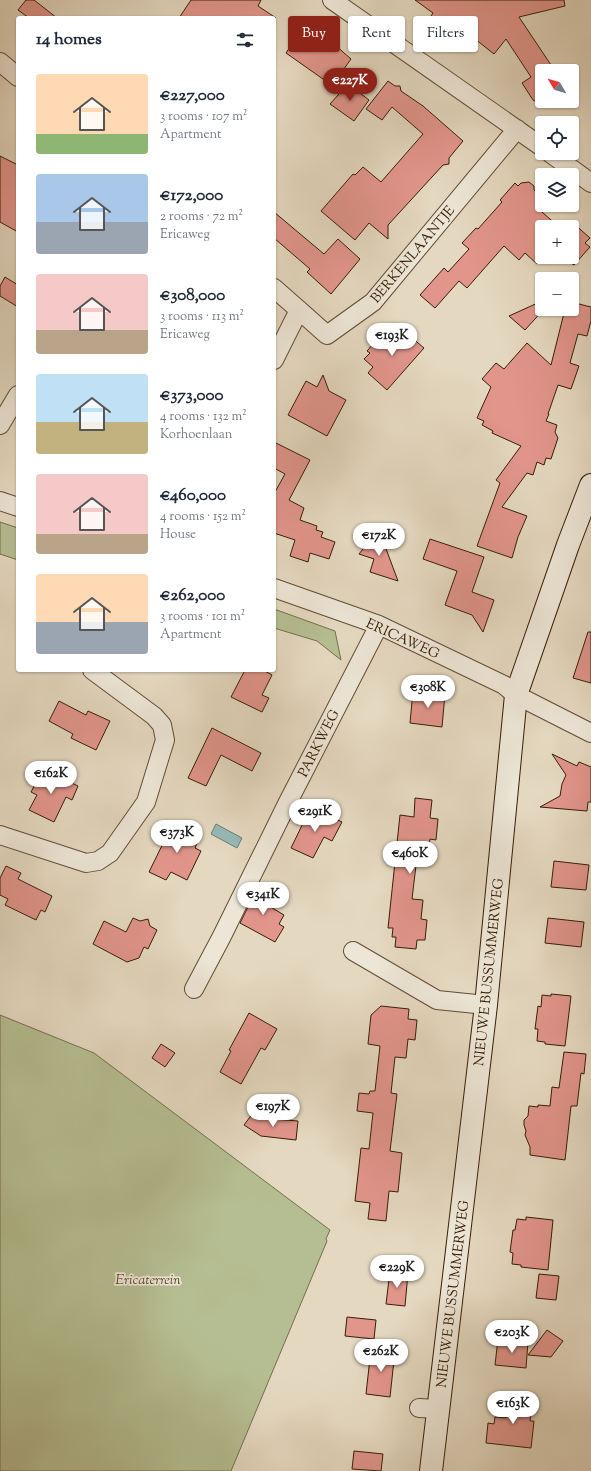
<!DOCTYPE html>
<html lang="en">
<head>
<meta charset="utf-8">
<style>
	:root { --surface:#fff; --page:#f2f2f3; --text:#1f2937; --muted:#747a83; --accent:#8f2418 }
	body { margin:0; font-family:"Sorts Mill Goudy",serif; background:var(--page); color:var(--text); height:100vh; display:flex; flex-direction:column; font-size:15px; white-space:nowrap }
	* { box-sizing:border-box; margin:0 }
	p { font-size:13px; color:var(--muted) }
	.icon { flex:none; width:22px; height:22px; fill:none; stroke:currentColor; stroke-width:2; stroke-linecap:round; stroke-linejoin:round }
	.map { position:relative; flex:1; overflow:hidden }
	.drawer { position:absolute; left:16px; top:16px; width:260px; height:656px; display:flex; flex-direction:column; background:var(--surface); border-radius:4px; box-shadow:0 1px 3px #0004 }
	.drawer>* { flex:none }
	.hud { position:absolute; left:288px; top:16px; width:243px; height:36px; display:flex; gap:8px }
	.needle { width:26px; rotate:308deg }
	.controls { position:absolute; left:535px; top:64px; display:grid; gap:8px }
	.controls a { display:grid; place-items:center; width:44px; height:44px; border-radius:4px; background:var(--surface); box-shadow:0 1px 3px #0004; font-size:20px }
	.price { position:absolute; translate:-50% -34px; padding:0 9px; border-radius:14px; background:#fff; color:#222; font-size:13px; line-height:26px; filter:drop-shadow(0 1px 2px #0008) }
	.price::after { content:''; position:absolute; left:50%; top:24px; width:12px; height:9px; margin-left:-6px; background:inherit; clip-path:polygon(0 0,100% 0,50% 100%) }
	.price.on { background:var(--accent); color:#fff }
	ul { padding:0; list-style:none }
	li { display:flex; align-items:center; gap:12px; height:100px; padding:0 20px }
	li span { display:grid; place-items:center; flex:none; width:112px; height:80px; border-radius:4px; color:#555 }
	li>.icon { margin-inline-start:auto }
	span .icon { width:48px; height:48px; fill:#fffc; stroke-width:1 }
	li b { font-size:17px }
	h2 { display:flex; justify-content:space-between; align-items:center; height:48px; padding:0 20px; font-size:17px }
	.tag { padding:0 14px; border-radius:4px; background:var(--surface); box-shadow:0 1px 3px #0004; font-size:14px; line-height:36px }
	.tag.on { background:var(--accent); color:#fff }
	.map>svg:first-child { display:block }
</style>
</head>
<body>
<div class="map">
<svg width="591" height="1471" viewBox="0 0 591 1471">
	<rect width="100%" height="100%" fill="#e4d8c0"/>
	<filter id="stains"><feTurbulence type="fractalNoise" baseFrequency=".005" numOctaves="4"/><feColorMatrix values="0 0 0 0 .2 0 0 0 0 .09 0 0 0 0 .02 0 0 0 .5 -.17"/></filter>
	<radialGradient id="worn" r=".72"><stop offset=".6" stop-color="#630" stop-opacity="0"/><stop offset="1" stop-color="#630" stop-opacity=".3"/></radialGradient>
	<path fill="#b5be92" stroke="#766e4c" d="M0,522l18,6v32l-18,-6z
		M274,609l61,22 6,29 -24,-19 -43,-13z
		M0,1015l94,38 236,177 -4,9 1,2 -96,230h-231z"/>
	<path fill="#96b9b8" stroke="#707b71" d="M216,824l26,14 -5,10 -26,-14z"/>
	<path fill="#e1958b" stroke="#371e07" d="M26,0h8l23,18h-28l-11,-8z
		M191,0h70l-3,6 18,12h-97z
		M415,0h149l1,6 -46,11 36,54h-13v30h4l-1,6 -12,-7 -11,-17 9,-6 -25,-38 -12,15 -24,-19 -8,11 -35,-24 6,-9z
		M304,26l31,19 16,14 -10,14 8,5 -9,13 -54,-38z
		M388,81l7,5h5l1,5 22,15 40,35 -14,17v6l-6,1 -55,60v14l-19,-16 -14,17 -34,-29 32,-37 2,1 8,-8 18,15 42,-48 -31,-27 -10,13 -16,-11z
		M348,84l21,16 -15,21 -24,-17z
		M0,156l18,9v67l-18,-10z
		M529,182l5,4v4l8,7v15l17,15h-17l1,30 -6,7 -12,-11 -6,7 -15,-14 -37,42 -8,-7 -24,27 -15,-13 24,-27 4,4 21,-23 -7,-6 14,-15 2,1 24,-27 -2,-2 15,-17 3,3 3,-3z
		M274,212l50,42 14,-15 22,20 -29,35 -24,-22 3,-3 -36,-31z
		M572,222l18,16 -5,5 5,4 -16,18 -5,-3 -2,2 -8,-7h13v-30h-5z
		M5,277l13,8v22l-18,-11v-10z
		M542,301v8h2l-19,21 -16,-14z
		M575,303l16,4v14l-4,15 -9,-2 -8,29 9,3 -8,23 -13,-4 -10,29h1l-3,7 11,4 -2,7 3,6 -7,21 -5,-1 -2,7 -7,-3 -4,13 -6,-2 -25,34 25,9 -9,21 -6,21 -35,-12 23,-63 -4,-3 25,-34 -29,-13 1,-2 -11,-6 2,-4 -7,-3 14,-31 -9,-8 14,-16 8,6 23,-26 24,22 14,-56h8z
		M391,328l9,8 4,-5 20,17 -37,42 -19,-17 5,-6 -9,-8 6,-6 -3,-2 16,-18 3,2z
		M323,375l6,16 17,9 -19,36 -39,-21 18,-34 11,6z
		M274,442l36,18 -21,40 15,8 -4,12 17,6 -1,4 7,2 -2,5 14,5 -6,17 -19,-6 -2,9 -18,-6 5,-16 -21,-7v-41h1l10,-18 -11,-6z
		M379,529l3,9 16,43 -28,-9 4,-13 -15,-5z
		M430,539l54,18 -12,35 22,8 -11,32 -11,-17 -27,-10 12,-34 -34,-12z
		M588,632h3v51l-18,-5z
		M245,670h18l9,5 -10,20 7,3 -7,14 -31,-15z
		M413,691l32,3 -3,33 -32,-4z
		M59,701l27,14 2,-4 22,10 -14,29 -25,-12 2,-4 -24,-13z
		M212,728l49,25 -9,18 -31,-16 -15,31 -18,-8z
		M552,754l25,12 2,-4 12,5v35h-3l-1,9 -47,-4 20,-11 2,-12 4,-9z
		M43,769l35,17 -6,14 -6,-3 -12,25 -25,-12 8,-15 -6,-3z
		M415,798l17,2 -2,18 8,1 -2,21 -6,-1 -3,19 -10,-1 -5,42 11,1 -2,19 6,1 -2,20h-8l-1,9 -21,-2 1,-10h-4l1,-9h-5l12,-113 14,2z
		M319,811l23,11 -10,19 -8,-4 -11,21 -22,-10 17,-35 8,4z
		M173,823l27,14 -5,11 6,3 -14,29 -16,-8 -5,8 -17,-8z
		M554,861l35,4 -3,25 -35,-3z
		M6,866l15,7 -3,6 34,17 -7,16 -4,-2 -5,10 -31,-15 3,-6 -8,-4v-17z
		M258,887l16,10 -5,9 15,9 -5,9 5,3 -9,15 -35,-19z
		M133,918l7,3 8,-2 2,7 7,4 -9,19 -4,-2 -5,11 -12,4 -34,-18 11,-23 22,11z
		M548,918l36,4 -3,25 -36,-4z
		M551,994l20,2 -6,50 -20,-2v-2l-8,-1 1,-12h-3l3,-23 3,1 1,-12 9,1z
		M381,1006l28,3 -1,10 9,1 -2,20 -7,-1 -2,19 -11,-1 -4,36 6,1 -7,57 12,2 -4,39 -9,-1 -3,30 -18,-2 2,-16 -15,-2 6,-53 8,1 4,-36 -16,-2 2,-18 10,1 1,-3h5l5,-45 -12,-2 3,-29z
		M249,1013l28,16 -12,21 -4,-2 -20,36 -21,-12 11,-21 -2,-1z
		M161,1044l14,9 -10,14 -13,-9z
		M564,1052l22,2 -2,20 -3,-1 -4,33h-6l-6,54 -35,-5v-8l-5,-12 1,-4 -2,-6v-5l4,-4 1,-10 9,1v-2l12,1 2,-19 7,1z
		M253,1113l7,5 38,3 -2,19 -35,-4 -17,-11z
		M526,1217l27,3 -5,50 -27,-3v-2l-9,-1 1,-11 -3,-1 3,-22h2l2,-11 9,1z
		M390,1271l18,2 -3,33 -19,-2z
		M539,1274l20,2 -3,24 -20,-2z
		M347,1317l29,3 -2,19 -29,-3z
		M547,1330l16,11 -12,16 -23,-2z
		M498,1339l30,3 -2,26 -31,-3z
		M371,1349l24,2 -5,46 -24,-3z
		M508,1395l25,3 -3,23h4l-3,27 -45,-5 2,-20 6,1 1,-7 11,1z
		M354,1451l29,3 -2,17 -29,-2z"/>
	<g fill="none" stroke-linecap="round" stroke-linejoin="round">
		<defs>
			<path id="street" d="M332,0l210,147
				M0,62l18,15
				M550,153l41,30
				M274,288l25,22
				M274,360l25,-50 28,25 46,-33 144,-173
				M0,425l18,-30
				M0,501l18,6
				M274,588l105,37 125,60 12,10 75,38
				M0,835l86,28 12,-2 12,-8 36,-51 19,-62 -3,-15 -8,-9 -62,-46
				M353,951l84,49 49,5
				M194,989l28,-53 65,-132 92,-179
				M419,1408l19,1"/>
			<path id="secondary" d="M431,1471l55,-466 30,-310 52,-150 23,-60"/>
		</defs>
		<use href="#street" stroke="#624c35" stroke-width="20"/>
		<use href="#secondary" stroke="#371e07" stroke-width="24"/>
		<use href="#street" stroke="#ede6d6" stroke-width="18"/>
		<use href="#secondary" stroke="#ede6d6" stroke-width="22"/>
	</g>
	<g text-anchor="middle" stroke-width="3.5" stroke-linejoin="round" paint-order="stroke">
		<g font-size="14" fill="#371e07" stroke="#ede6d6">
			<text transform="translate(412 254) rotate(-50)" y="5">BERKENLAANTJE</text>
			<text transform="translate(403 638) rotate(24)" y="5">ERICAWEG</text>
			<text transform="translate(318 743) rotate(-63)" y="5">PARKWEG</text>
			<text transform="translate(488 972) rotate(-84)" y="5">NIEUWE BUSSUMMERWEG</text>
			<text transform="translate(452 1294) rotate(-83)" y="5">NIEUWE BUSSUMMERWEG</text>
		</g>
		<g font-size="14" font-style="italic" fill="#56462a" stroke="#ede6d6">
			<text x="148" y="1284">Ericaterrein</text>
		</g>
	</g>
	<rect width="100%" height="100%" filter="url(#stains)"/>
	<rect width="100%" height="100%" fill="url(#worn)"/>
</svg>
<div class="controls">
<a><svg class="needle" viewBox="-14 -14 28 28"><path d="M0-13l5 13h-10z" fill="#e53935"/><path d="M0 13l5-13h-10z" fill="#747a83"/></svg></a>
<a><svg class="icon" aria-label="locate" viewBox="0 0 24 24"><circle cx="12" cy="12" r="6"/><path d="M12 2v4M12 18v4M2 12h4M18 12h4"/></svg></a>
<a><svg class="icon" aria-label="layers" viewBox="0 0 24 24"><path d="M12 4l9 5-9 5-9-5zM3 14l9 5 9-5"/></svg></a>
<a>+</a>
<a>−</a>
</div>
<b class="price on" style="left:350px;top:102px">€227K</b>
<b class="price" style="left:392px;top:357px">€193K</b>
<b class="price" style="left:379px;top:557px">€172K</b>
<b class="price" style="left:428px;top:709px">€308K</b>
<b class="price" style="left:51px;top:795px">€162K</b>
<b class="price" style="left:315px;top:833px">€291K</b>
<b class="price" style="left:177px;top:854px">€373K</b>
<b class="price" style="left:410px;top:875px">€460K</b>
<b class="price" style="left:263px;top:916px">€341K</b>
<b class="price" style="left:273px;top:1128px">€197K</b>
<b class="price" style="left:397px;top:1289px">€229K</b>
<b class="price" style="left:512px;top:1354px">€203K</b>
<b class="price" style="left:381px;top:1373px">€262K</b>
<b class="price" style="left:513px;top:1425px">€163K</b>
<div class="hud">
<a class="tag on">Buy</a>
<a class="tag">Rent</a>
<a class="tag">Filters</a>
</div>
<section class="drawer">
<h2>14 homes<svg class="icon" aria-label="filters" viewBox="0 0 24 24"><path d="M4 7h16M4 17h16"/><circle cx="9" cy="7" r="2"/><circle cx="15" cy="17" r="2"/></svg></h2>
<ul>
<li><span style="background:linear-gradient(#ffd9b3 75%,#8fb573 0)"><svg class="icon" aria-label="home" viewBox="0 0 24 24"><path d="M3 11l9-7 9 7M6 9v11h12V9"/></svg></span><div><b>€227,000</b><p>3 rooms · 107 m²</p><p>Apartment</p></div></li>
<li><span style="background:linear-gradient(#a9c7e8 60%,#9aa5b1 0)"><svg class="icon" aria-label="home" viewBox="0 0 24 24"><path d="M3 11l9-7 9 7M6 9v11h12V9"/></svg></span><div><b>€172,000</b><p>2 rooms · 72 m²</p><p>Ericaweg</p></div></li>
<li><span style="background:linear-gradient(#f6c9c9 70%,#b9a48a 0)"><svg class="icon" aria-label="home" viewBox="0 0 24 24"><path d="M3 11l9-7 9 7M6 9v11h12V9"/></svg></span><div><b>€308,000</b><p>3 rooms · 113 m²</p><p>Ericaweg</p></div></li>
<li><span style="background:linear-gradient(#bfe0f5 60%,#c2b280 0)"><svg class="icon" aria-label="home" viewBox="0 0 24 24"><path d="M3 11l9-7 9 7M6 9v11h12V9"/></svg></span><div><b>€373,000</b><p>4 rooms · 132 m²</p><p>Korhoenlaan</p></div></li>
<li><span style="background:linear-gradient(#f6c9c9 75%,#b9a48a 0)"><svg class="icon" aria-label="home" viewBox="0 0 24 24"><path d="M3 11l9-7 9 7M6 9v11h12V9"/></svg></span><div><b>€460,000</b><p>4 rooms · 152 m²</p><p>House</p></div></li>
<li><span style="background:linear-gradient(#ffd9b3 60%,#9aa5b1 0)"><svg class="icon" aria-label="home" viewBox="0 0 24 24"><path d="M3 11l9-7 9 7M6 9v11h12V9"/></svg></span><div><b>€262,000</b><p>3 rooms · 101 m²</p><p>Apartment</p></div></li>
</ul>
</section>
</div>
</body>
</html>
